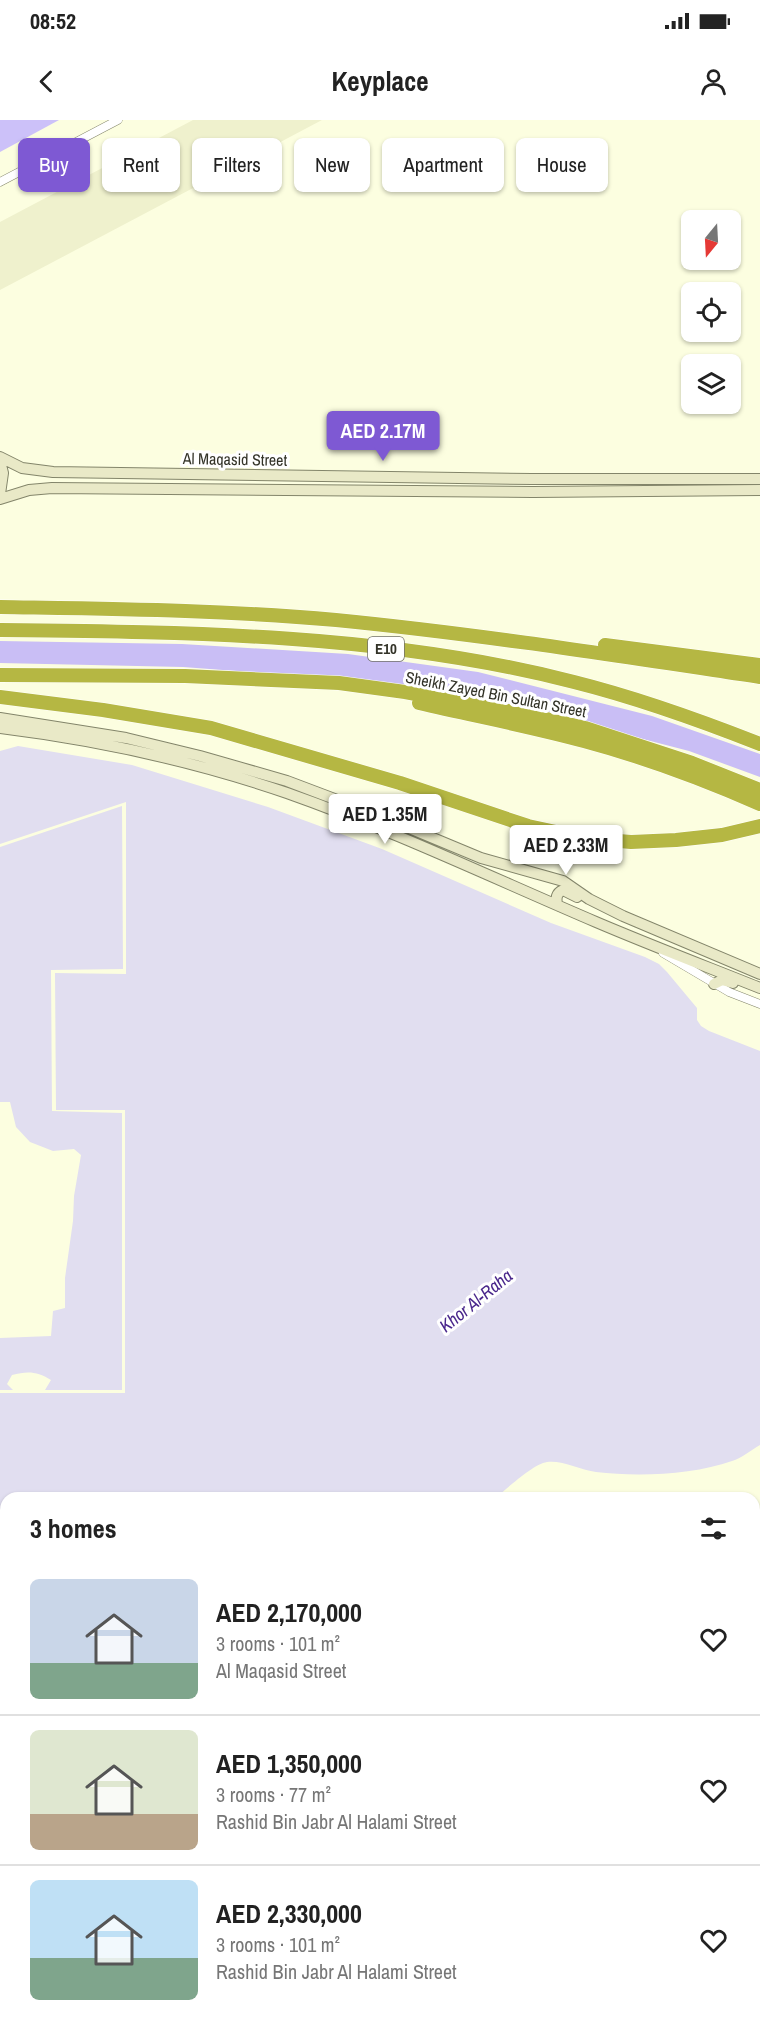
<!DOCTYPE html>
<html lang="en">
<head>
<meta charset="utf-8">
<style>
	:root { --surface:#fff; --page:#f6f6f6; --text:#222; --muted:#767676; --line:#e0e0e0; --accent:#7e59d3 }
	body { margin:0; font-family:"Archivo Narrow",sans-serif; background:var(--page); color:var(--text); height:100vh; display:flex; flex-direction:column; font-size:22px; white-space:nowrap }
	* { box-sizing:border-box; margin:0 }
	p { font-size:20px; color:var(--muted) }
	.icon { flex:none; width:33px; height:33px; fill:none; stroke:currentColor; stroke-width:2; stroke-linecap:round; stroke-linejoin:round }
	.map { position:relative; flex:1; overflow:hidden }
	.sheet { position:absolute; left:0px; top:1372px; width:760px; height:536px; display:flex; flex-direction:column; background:var(--surface); border-radius:18px 18px 0 0; box-shadow:0 2px 4px #0004 }
	.sheet>* { flex:none }
	.top-card { position:absolute; left:18px; top:18px; width:724px; height:54px; display:flex; gap:12px }
	.needle { width:39px; rotate:198deg }
	.fabs { position:absolute; left:681px; top:90px; display:grid; gap:12px }
	.fabs a { display:grid; place-items:center; width:60px; height:60px; border-radius:9px; background:var(--surface); box-shadow:0 2px 4px #0004; font-size:30px }
	.price { position:absolute; translate:-50% -51px; padding:0 14px; border-radius:6px; background:#fff; color:#222; font-size:20px; line-height:39px; filter:drop-shadow(0 2px 3px #0008) }
	.price::after { content:''; position:absolute; left:50%; top:36px; width:18px; height:14px; margin-left:-9px; background:inherit; clip-path:polygon(0 0,100% 0,50% 100%) }
	.price.on { background:var(--accent); color:#fff }
	ul { padding:0; list-style:none }
	li { display:flex; align-items:center; gap:18px; height:150px; padding:0 30px }
	li+li { border-top:2px solid var(--line) }
	li span { display:grid; place-items:center; flex:none; width:168px; height:120px; border-radius:9px; color:#555 }
	li>.icon { margin-inline-start:auto }
	span .icon { width:72px; height:72px; fill:#fffc; stroke-width:1 }
	li b { font-size:26px }
	h2 { display:flex; justify-content:space-between; align-items:center; height:72px; padding:0 30px; font-size:26px }
	.tag { padding:0 21px; border-radius:9px; background:var(--surface); box-shadow:0 2px 4px #0004; font-size:21px; line-height:54px }
	.tag.on { background:var(--accent); color:#fff }
	.status { display:flex; justify-content:space-between; align-items:center; height:42px; padding:0 30px; background:var(--surface); direction:ltr }
	.status svg { height:16px; fill:currentColor }
	header { display:flex; justify-content:space-between; align-items:center; height:78px; padding:0 30px; background:var(--surface); font-size:27px; font-weight:800 }
	.map>svg:first-child { display:block }
</style>
</head>
<body>
<div class="status"><b>08:52</b><svg viewBox="0 0 49 12"><path d="M0 12V9h3v3zM5 12V6h3v6zM10 12V3h3v9zM15 12V0h3v12zM26 1h20v11H26zM47 4h2v5h-2z"/></svg></div>
<header><svg class="icon" aria-label="back" viewBox="0 0 24 24"><path d="M15 5l-7 7 7 7"/></svg>Keyplace<svg class="icon" aria-label="person" viewBox="0 0 24 24"><circle cx="12" cy="8" r="4"/><path d="M4 21q1-7 8-7t8 7"/></svg></header>
<div class="map">
<svg width="760" height="1907" viewBox="0 0 760 1907">
	<rect width="100%" height="100%" fill="#fcfee0"/>
	<path fill="#eff1cd" d="M193,0h129l-322,170v-68z
		M31,1902h270v5h-270z"/>
	<path fill="#ccc1f9" d="M0,0h59l-59,32z"/>
	<path fill="#c9bef5" d="M0,521l182,3 166,10 130,18 174,44 108,38v23l-71,-26 -212,-55 -125,-16 -169,-13 -183,-4z"/>
	<path fill="#e1def0" d="M18,626l114,19 136,42 114,42 169,74 94,34 14,7 8,8 30,36v12l4,6 8,5 51,20v394c-9,5 -18,13 -28,16 -39,14 -95,16 -136,11 -15,-2 -34,-12 -49,-10 -14,2 -40,27 -52,36h-489v206h-6v-311h125v-283h-69l-1,-137 71,1v-172l-126,42v-93z
		M122,686l1,163 -72,1 1,141 70,2v277h-77l6,-10c-14,-9 -24,-9 -39,-5l-5,9 6,6h-13v-52l51,-2 2,-25 12,-3v-30l8,-57 1,-25 7,-41 -7,-6 -21,2 -23,-9 -14,-15 -6,-25h-10v-255z"/>
	<g fill="none" stroke-linecap="round" stroke-linejoin="round">
		<path stroke="#c6c8ae" stroke-width="21" d="M0,1835l6,5
			M47,1902v5
			M151,1902v5
			M259,1902v5"/>
		<defs>
			<path id="street" d="M0,62l118,-62
				M663,833l66,39 31,12"/>
			<path id="secondary" d="M0,337l22,11 31,4 479,7h228
				M0,341l3,12 -3,21
				M0,379l29,-9 23,-2 481,4 227,-2
				M0,598l126,20 74,18 87,25 98,37 96,40 82,23 26,18 34,17 137,58
				M0,608c97,12 194,33 287,65 105,37 206,85 309,129 54,23 109,44 164,66
				M557,785c-1,-7 -1,-12 6,-15l14,7
				M714,864l8,-4 11,3"/>
			<path id="highway" d="M0,487c112,2 225,3 336,13 142,14 283,36 424,57
				M0,510c192,2 388,4 574,52 64,16 125,38 186,62
				M605,525l155,20
				M0,555l185,1 154,7 66,9 125,23 55,13 107,35 68,27
				M0,577l103,13 108,18 189,55 128,43 56,12 47,4 45,-2 46,-5 38,-9
				M419,583c55,13 110,23 165,38 60,16 119,38 176,63"/>
		</defs>
		<use href="#street" stroke="#83856a" stroke-width="9"/>
		<use href="#secondary" stroke="#83856a" stroke-width="12"/>
		<use href="#highway" stroke="#fff" stroke-width="15"/>
		<use href="#street" stroke="#fff" stroke-width="8"/>
		<use href="#secondary" stroke="#e9e9c7" stroke-width="10"/>
		<use href="#highway" stroke="#b5b743" stroke-width="14"/>
	</g>
	<g text-anchor="middle" stroke-width="6" stroke-linejoin="round" paint-order="stroke">
		<rect fill="#fff" stroke="#707068" stroke-width="1.5" x="368" y="517" width="36" height="24" rx="4.5"/>
		<g font-size="15" font-weight="bold" fill="#333328">
			<text x="386" y="534">E10</text>
		</g>
		<g font-size="16" fill="#333328" stroke="#fff">
			<text transform="translate(235 339) rotate(1)" y="6">Al Maqasid Street</text>
			<text transform="translate(496 574) rotate(11)" y="6">Sheikh Zayed Bin Sultan Street</text>
		</g>
		<g font-size="18" font-style="italic" fill="#4a278c" stroke="#fff">
			<text transform="translate(476 1181) rotate(-39)" y="6">Khor Al-Raha</text>
		</g>
	</g>
</svg>
<div class="fabs">
<a><svg class="needle" viewBox="-14 -14 28 28"><path d="M0-13l5 13h-10z" fill="#e53935"/><path d="M0 13l5-13h-10z" fill="#767676"/></svg></a>
<a><svg class="icon" aria-label="locate" viewBox="0 0 24 24"><circle cx="12" cy="12" r="6"/><path d="M12 2v4M12 18v4M2 12h4M18 12h4"/></svg></a>
<a><svg class="icon" aria-label="layers" viewBox="0 0 24 24"><path d="M12 4l9 5-9 5-9-5zM3 14l9 5 9-5"/></svg></a>
</div>
<b class="price on" style="left:383px;top:342px">AED 2.17M</b>
<b class="price" style="left:385px;top:725px">AED 1.35M</b>
<b class="price" style="left:566px;top:756px">AED 2.33M</b>
<div class="top-card">
<a class="tag on">Buy</a>
<a class="tag">Rent</a>
<a class="tag">Filters</a>
<a class="tag">New</a>
<a class="tag">Apartment</a>
<a class="tag">House</a>
</div>
<section class="sheet">
<h2>3 homes<svg class="icon" aria-label="filters" viewBox="0 0 24 24"><path d="M4 7h16M4 17h16"/><circle cx="9" cy="7" r="2"/><circle cx="15" cy="17" r="2"/></svg></h2>
<ul>
<li><span style="background:linear-gradient(#c9d6e8 70%,#7fa58c 0)"><svg class="icon" aria-label="home" viewBox="0 0 24 24"><path d="M3 11l9-7 9 7M6 9v11h12V9"/></svg></span><div><b>AED 2,170,000</b><p>3 rooms · 101 m²</p><p>Al Maqasid Street</p></div><svg class="icon" aria-label="heart" viewBox="0 0 24 24"><path d="M12 20l-8-8c-3-5 5-10 8-4 3-6 11-1 8 4z"/></svg></li>
<li><span style="background:linear-gradient(#dfe7d0 70%,#b9a48a 0)"><svg class="icon" aria-label="home" viewBox="0 0 24 24"><path d="M3 11l9-7 9 7M6 9v11h12V9"/></svg></span><div><b>AED 1,350,000</b><p>3 rooms · 77 m²</p><p>Rashid Bin Jabr Al Halami Street</p></div><svg class="icon" aria-label="heart" viewBox="0 0 24 24"><path d="M12 20l-8-8c-3-5 5-10 8-4 3-6 11-1 8 4z"/></svg></li>
<li><span style="background:linear-gradient(#bfe0f5 65%,#7fa58c 0)"><svg class="icon" aria-label="home" viewBox="0 0 24 24"><path d="M3 11l9-7 9 7M6 9v11h12V9"/></svg></span><div><b>AED 2,330,000</b><p>3 rooms · 101 m²</p><p>Rashid Bin Jabr Al Halami Street</p></div><svg class="icon" aria-label="heart" viewBox="0 0 24 24"><path d="M12 20l-8-8c-3-5 5-10 8-4 3-6 11-1 8 4z"/></svg></li>
</ul>
</section>
</div>
</body>
</html>
